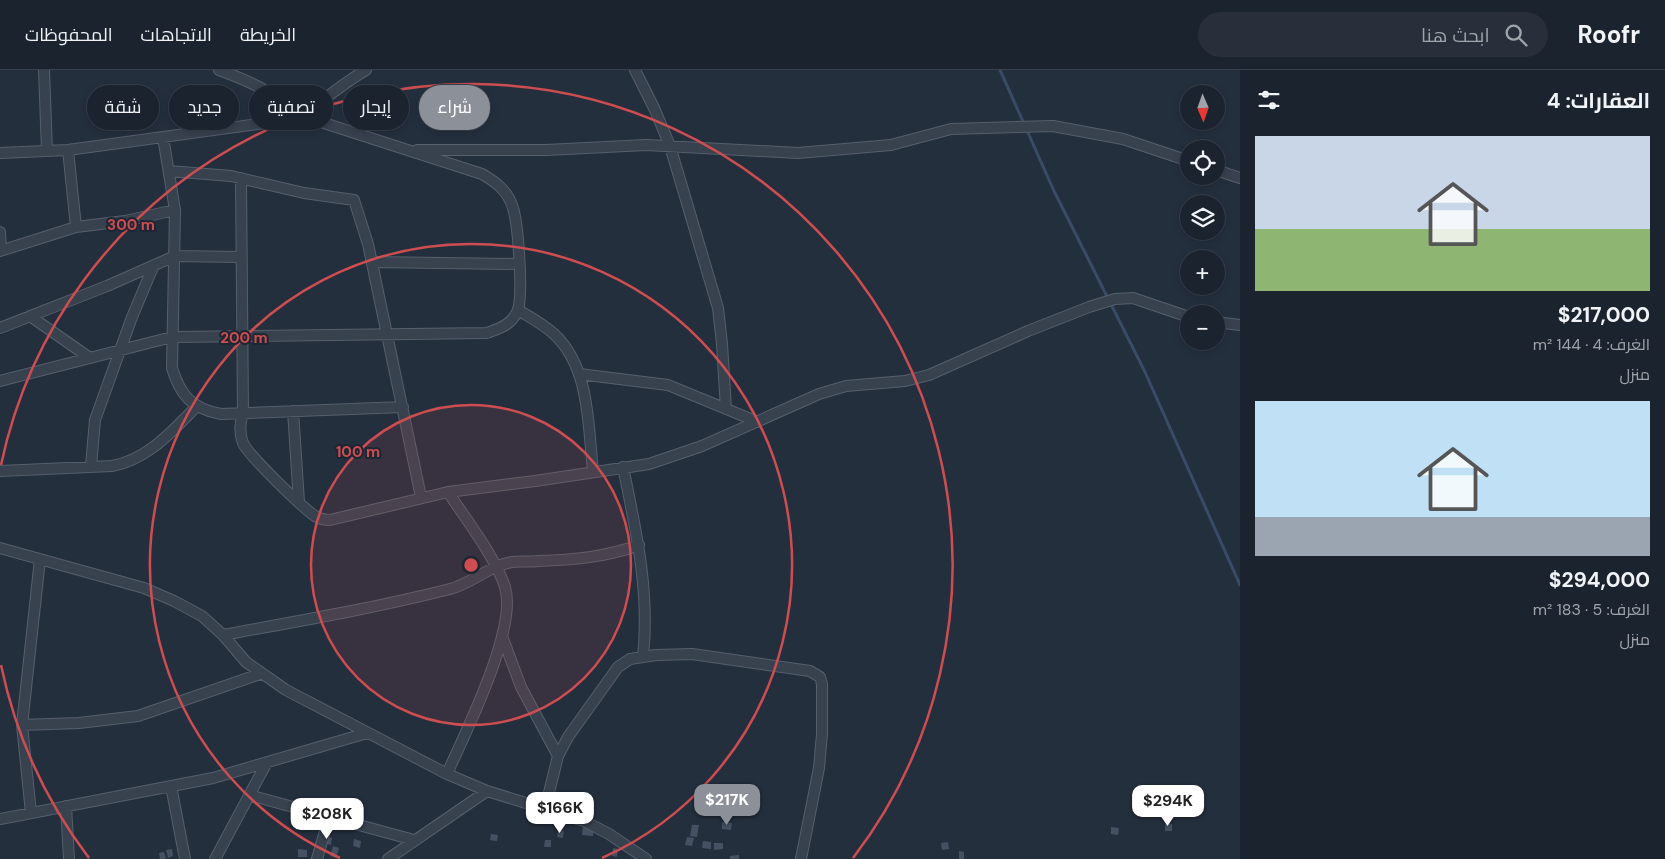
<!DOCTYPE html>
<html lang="ar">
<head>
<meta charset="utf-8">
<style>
	:root { --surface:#1b232e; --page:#282f3a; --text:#f1f3f6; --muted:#a0a4aa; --line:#39404a; --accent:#8c9099 }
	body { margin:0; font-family:"DM Sans",Cairo,sans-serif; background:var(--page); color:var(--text); direction:rtl; height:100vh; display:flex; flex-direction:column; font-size:19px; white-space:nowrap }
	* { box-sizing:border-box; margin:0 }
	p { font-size:16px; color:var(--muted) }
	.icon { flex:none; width:28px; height:28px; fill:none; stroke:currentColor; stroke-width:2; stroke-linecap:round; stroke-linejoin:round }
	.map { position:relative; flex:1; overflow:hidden; direction:ltr }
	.sheet { display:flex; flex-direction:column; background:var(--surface); width:425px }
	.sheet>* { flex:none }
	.guide { position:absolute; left:15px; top:15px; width:475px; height:45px; direction:rtl; display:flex; gap:10px }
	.needle { width:32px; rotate:178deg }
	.buttons { position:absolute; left:1180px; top:15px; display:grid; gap:10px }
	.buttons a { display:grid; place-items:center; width:45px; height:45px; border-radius:50%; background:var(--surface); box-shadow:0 2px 8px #0003,0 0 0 1px var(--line); font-size:25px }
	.price { position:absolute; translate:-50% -42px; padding:0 11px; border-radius:10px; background:#fff; color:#222; font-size:16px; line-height:32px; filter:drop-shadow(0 1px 2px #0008) }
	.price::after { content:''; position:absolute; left:50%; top:30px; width:15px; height:11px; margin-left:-8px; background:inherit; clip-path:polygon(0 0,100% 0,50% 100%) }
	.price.selected { background:var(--accent); color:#fff }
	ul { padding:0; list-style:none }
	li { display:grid; align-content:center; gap:10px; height:265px; padding:0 15px }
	li span { display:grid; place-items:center; height:155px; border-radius:0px; color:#555 }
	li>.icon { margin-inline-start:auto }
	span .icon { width:90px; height:90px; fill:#fffc; stroke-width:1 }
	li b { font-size:21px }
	h2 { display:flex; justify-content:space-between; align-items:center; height:60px; padding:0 15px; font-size:21px }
	.chip { padding:0 18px; border-radius:22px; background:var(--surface); box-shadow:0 2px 8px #0003,0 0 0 1px var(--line); font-size:18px; line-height:45px }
	.chip.selected { background:var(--accent); color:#fff }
	header { display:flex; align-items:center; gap:30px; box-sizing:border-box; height:70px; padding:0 25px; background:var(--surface); border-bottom:1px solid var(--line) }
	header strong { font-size:24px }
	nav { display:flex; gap:28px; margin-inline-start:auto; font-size:18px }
	.search { width:350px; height:45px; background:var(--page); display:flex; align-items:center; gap:12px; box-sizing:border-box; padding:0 18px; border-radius:28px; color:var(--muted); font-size:19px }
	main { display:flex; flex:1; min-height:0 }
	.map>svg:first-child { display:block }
</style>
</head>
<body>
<header>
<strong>Roofr</strong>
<div class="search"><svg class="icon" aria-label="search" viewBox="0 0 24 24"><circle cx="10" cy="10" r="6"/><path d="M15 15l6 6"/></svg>ابحث هنا</div>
<nav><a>الخريطة</a><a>الاتجاهات</a><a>المحفوظات</a></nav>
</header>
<main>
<section class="sheet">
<h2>العقارات: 4<svg class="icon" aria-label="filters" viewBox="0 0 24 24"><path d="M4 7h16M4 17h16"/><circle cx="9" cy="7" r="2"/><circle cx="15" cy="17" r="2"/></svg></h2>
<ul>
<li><span style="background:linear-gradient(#c9d6e8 60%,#8fb573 0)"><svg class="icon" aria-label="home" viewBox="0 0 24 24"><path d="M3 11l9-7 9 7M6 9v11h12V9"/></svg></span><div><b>$217,000</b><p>الغرف: 4 · 144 m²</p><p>منزل</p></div></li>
<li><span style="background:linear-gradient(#bfe0f5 75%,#9aa5b1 0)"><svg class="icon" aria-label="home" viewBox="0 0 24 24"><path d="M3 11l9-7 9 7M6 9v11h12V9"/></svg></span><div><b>$294,000</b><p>الغرف: 5 · 183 m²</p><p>منزل</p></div></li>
</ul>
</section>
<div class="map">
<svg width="1240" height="789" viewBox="0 0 1240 789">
	<rect width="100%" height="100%" fill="#242f3e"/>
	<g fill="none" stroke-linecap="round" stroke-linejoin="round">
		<path stroke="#394c67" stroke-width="3" d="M1000,0l54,121 91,181 95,213"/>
	</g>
	<path fill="#455162" d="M722,752l10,1 -1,7 -9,-1z
		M1165,754h7v7h-7z
		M583,755l11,1 -1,10 -11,-1z
		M692,755h7l-2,12 -7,-1z
		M1111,757l8,1 -1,7 -7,-1z
		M558,760l6,1 -1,7 -6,-1z
		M491,764l7,1 -1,6 -7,-1z
		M323,766l9,2 -1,7 -9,-3z
		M687,767l7,1 -2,8 -7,-1z
		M354,769l7,2 -1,7 -7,-2z
		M545,770h6v7h-7z
		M703,771l8,1v7l-9,-1z
		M948,772l1,7 -7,1 -1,-7z
		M714,773h9v6l-9,1z
		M333,776l6,2 -3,10 -6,-2z
		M613,778l5,1 -1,8 -5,-1z
		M172,779l1,7 -5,2 -2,-8z
		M298,779l9,1v7h-9z
		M959,781l5,1v7h-5z
		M164,782l2,7h-6l-1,-6z
		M739,785v4h-9v-3z"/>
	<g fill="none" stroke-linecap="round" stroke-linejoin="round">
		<defs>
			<path id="minor" d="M44,0l3,81
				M635,0l20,40 15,36 48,162 4,36 4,65
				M163,67l12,73 -3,158c8,27 20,41 49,46l182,-7
				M68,80l8,77
				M417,80h129l100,-5 152,8 93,-8 60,-16 102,-3 70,13 66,22
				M0,83l68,-3 219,-30c29,-11 51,-34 79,-50
				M1216,100l24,8
				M169,101l62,5 73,17 50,7 14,44 53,253
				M241,108l2,235c-3,11 -4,19 0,30 5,12 60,65 72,73 5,3 9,4 15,4l118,-28c17,26 48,66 57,95 13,42 -40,146 -58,187
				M0,162l1,18
				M0,181l76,-24 49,-6 50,-11
				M372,192l147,2
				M518,240c12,7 25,14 36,24 36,33 34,92 39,137
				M30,246l60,42
				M1216,252l24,3
				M0,258l107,-42 68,-30 66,1
				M579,304l89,11 90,37
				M0,311l172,-44 315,-4c13,-5 24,-8 30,-21 7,-14 1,-88 -4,-104 -5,-17 -17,-26 -31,-34l-183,-59c-24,-22 -49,-34 -80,-45
				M293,341l6,91
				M91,396l4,-46 37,-103 21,-50
				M623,397c13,63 27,125 20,189
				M0,401l112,-5c37,-7 60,-35 85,-60
				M448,422l87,-11 114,-17 53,-18 117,-52 27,-8 59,-5 24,-6 99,-44 61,-24 26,-8 18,-1 56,19
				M0,478l144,40 30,13 28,15 21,19 23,27 40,28 161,84 40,17 97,30 25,13 37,25
				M223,565c76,-14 152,-27 227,-46 23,-6 40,-24 62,-27 9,-1 18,0 26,-1 35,-1 68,-4 101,-16
				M502,566l19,51 37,69
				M22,655l57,-2 59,-7 122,-42
				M171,716l14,73
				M249,725l165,45
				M66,736l3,53
				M545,739l13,-53 10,-19 50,-70 12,-8 26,-4 36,-1 118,17 10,6 2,7v50l-3,34 -18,91
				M31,743l-9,-88 18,-166
				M0,749l213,-41 154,-45
				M215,789l51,-95
				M317,789l12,-42
				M388,789l99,-68"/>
		</defs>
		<use href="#minor" stroke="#565f6c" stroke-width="12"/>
		<use href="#minor" stroke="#38414e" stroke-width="10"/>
	</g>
	<circle cx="471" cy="495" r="160" fill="#ce4d50" fill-opacity=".12"/>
	<g fill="none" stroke="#ce4d50" stroke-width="2.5">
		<circle cx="471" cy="495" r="160"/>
		<path d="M340 788A321 321 0 1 1 602 788"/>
		<path d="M89 788A481 481 0 0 1 1 595M1 395A481 481 0 1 1 853 788"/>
	</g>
	<circle cx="471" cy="495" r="8" fill="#ce4d50" stroke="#1d2633" stroke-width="2.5"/>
	<g font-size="15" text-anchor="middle" font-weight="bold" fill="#ce4d50" stroke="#1d2633" stroke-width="4" stroke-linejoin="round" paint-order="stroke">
		<text x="131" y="160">300 m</text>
		<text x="244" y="273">200 m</text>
		<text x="358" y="387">100 m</text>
	</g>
</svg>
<div class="buttons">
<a><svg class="needle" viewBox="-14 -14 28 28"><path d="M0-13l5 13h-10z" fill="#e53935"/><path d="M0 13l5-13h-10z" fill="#a0a4aa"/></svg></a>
<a><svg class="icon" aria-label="locate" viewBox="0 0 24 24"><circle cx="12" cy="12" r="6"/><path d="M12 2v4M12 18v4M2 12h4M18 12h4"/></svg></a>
<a><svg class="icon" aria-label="layers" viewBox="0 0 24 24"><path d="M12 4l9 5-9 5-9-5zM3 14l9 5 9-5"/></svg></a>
<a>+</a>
<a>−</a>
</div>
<b class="price selected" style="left:727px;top:756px">$217K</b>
<b class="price" style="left:1168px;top:757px">$294K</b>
<b class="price" style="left:560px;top:764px">$166K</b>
<b class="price" style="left:327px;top:770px">$208K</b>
<div class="guide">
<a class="chip selected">شراء</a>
<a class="chip">إيجار</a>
<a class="chip">تصفية</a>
<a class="chip">جديد</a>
<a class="chip">شقة</a>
</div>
</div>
</main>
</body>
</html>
